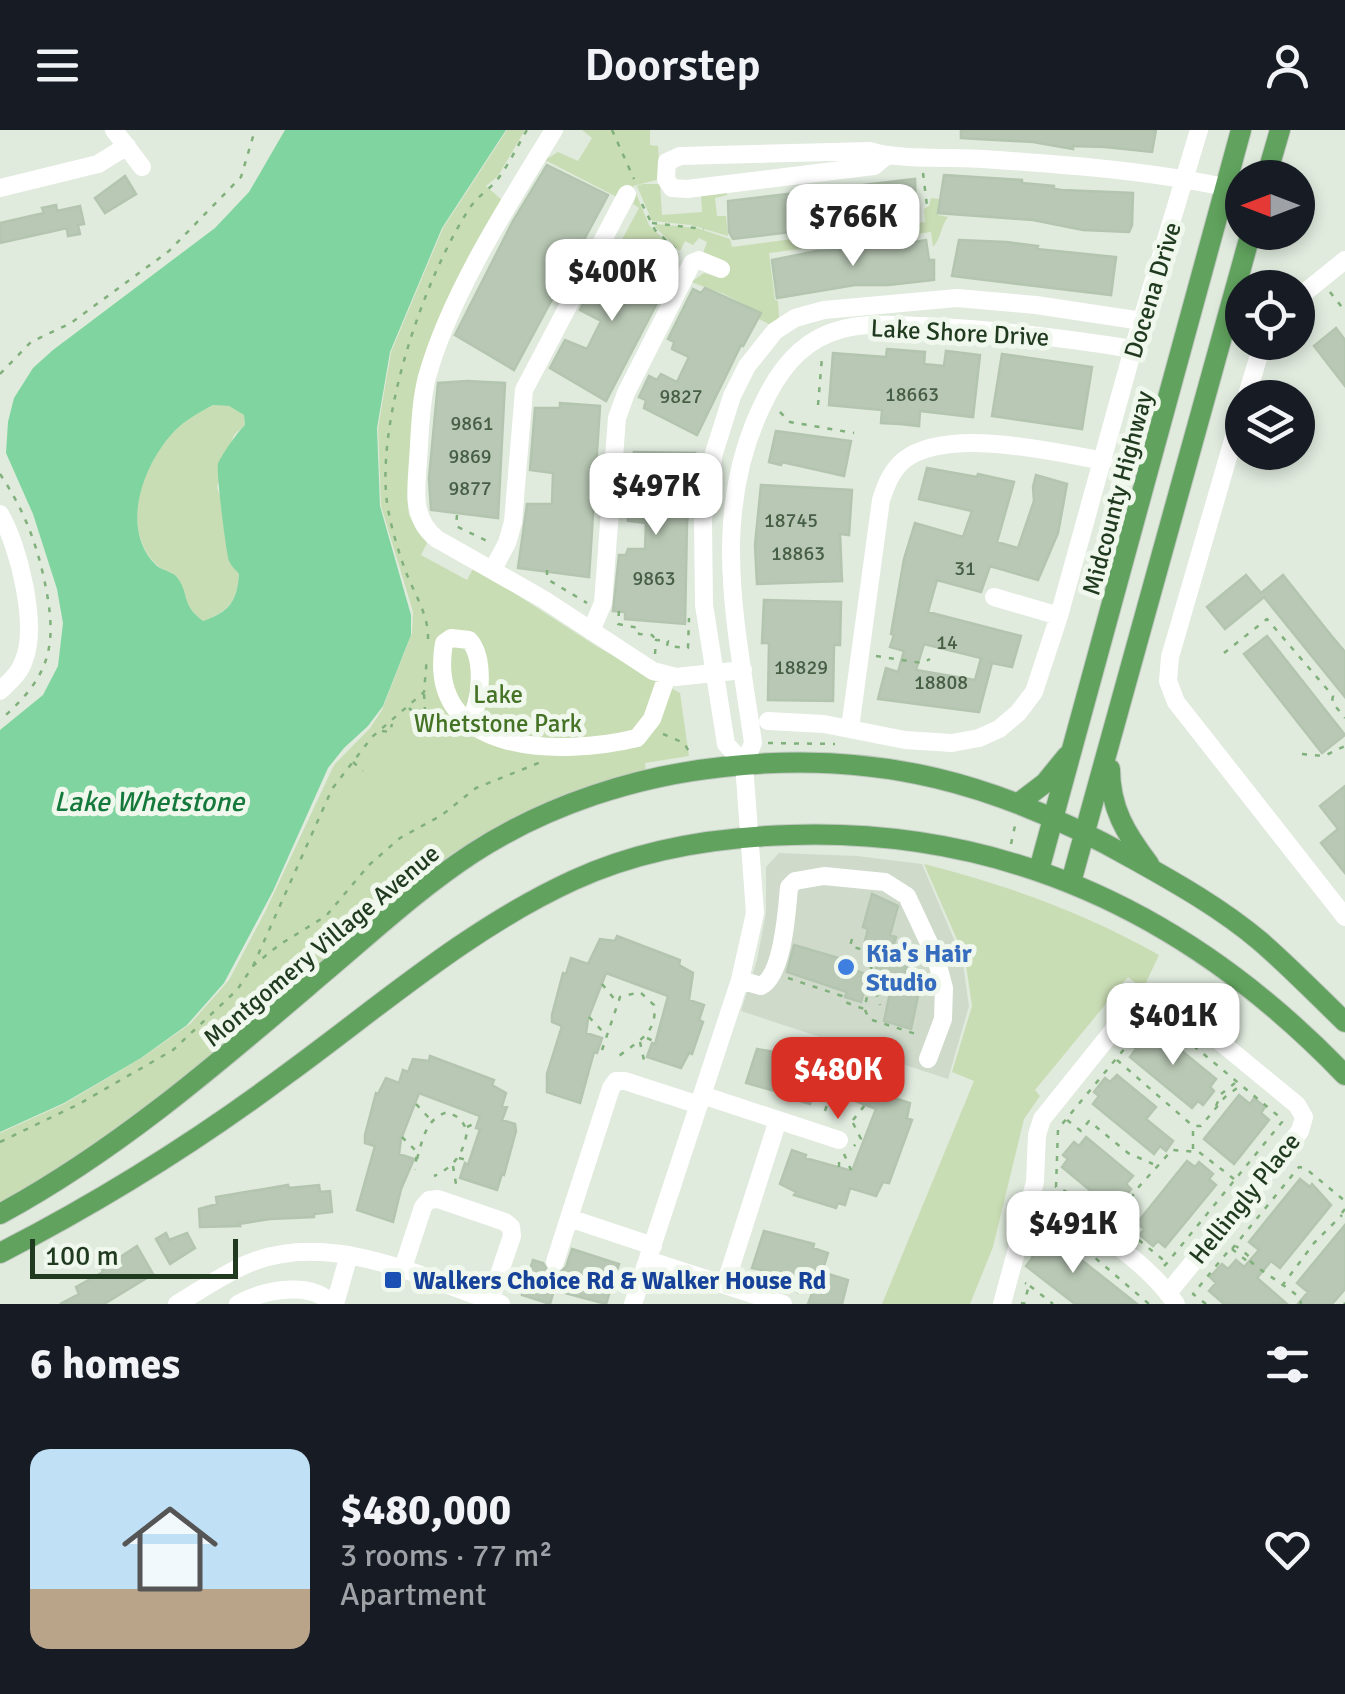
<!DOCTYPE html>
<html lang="en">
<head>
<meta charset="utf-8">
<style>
	:root { --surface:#171b24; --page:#242831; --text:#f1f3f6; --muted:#9ea1a6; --line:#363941; --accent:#d93025 }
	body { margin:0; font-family:Signika,sans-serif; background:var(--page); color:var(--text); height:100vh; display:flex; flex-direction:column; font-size:38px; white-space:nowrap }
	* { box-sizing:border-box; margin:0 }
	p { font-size:32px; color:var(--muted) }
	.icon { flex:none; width:55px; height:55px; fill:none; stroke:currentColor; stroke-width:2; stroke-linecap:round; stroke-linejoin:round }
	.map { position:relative; height:1174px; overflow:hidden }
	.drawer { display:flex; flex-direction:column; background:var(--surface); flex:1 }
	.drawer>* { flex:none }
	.needle { width:65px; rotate:270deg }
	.controls { position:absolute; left:1225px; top:30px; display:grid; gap:20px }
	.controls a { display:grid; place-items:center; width:90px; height:90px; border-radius:50%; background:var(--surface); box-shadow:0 5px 15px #0003; font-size:50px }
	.scale { position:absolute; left:30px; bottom:25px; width:208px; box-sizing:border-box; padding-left:10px; border:5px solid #1f3a1e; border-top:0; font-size:28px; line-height:35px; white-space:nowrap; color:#1f3a1e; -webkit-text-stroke:8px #f0f7ed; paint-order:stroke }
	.price { position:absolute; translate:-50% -85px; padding:0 22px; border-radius:20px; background:#fff; color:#222; font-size:32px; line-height:65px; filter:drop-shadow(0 2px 5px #0008) }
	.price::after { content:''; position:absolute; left:50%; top:60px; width:30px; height:22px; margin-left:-15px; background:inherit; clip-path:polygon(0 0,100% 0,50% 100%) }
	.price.current { background:var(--accent); color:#fff }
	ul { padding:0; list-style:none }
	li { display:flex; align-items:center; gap:30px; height:250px; padding:0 30px }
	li+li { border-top:2px solid var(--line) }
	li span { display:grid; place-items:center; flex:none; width:280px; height:200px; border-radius:20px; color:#555 }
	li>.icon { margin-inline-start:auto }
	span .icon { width:120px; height:120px; fill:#fffc; stroke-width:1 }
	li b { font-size:42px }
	h2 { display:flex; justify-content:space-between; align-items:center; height:120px; padding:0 30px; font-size:42px }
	header { display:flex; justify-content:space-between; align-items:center; height:130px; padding:0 30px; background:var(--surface); font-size:45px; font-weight:600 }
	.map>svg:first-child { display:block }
</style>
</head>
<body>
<header><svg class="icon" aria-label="menu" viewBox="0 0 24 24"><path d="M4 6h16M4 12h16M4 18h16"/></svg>Doorstep<svg class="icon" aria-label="person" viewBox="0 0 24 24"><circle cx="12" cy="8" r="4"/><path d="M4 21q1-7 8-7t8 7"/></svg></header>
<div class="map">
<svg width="1345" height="1174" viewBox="0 0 1345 1174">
	<rect width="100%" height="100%" fill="#e0eadd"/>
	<path fill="#cfdacb" d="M779,723l78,3 65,8 40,94 7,48 -21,73 -207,-68 16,-51 9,-47v-46z"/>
	<path fill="#c9ddb4" d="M507,0h18l-27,46 -12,10 17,15 -81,164 -7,27 -8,106 2,17 18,28 -6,12 46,25 7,-13 122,79 84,47 9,63 -44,7 1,7 -98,32 -95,51 -54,40 -183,161 -109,85 -107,66v-72l64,-29 79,-47 47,-33 39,-44 36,-68 69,-147 36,-37 12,-18 30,-77 1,-21 -32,-106 -3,-78 13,-76 52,-124z
		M582,0h68v15l8,1 2,33 -27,7 16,39 30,29 -8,15 7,5v5l-58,-27 -3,5 -13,-7 5,-8 10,3 20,-37 -6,-4 2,-6 -8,-4 -10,3 -72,-37 13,-8 20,9 14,-23z
		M642,54h18l2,31 40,-3 -1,-18 26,-6v7l-12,3 2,18h9l2,20 -37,-11 -39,-4 -15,-35z
		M931,68l8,1 -1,16 10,2c-8,10 -6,20 -15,30l-2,-15 -162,21 6,47 3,1 1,16 -6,9 -14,-7 2,-6 -37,-19 -33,-12 13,-9 17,5 5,-9 -23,-16 4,-11 -8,-4 -6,7 -8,-4 -5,10 -25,-24 1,-3 41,4 33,11 2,8 193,-25 -1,-13 5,-3z
		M213,275l16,1 15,9 1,10 -11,10 -17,52 7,21 5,53 10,13c-2,28 -10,37 -36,47 -23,-17 -14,-30 -27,-45 -5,-5 -15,-6 -20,-12 -39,-38 -10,-108 24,-138 10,-9 23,-15 33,-21z
		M924,734c83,21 161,49 235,91l-16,34 -15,-12 -93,113 5,6 -16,23 -31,128 -23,57h-88l92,-223 -22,-9 20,-66 -7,-48z"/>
	<path fill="#80d49f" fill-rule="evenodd" d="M285,0h221l-64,98 -52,124 -13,76 3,78 31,109v20l-28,71 -15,20 -24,22 -16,20 -55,123 -49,92 -37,42 -46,33 -77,45 -64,29v-402l43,-35 15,-29 5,-43 -6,-34 -24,-75 -27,-61 2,-31 6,-24 19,-30 20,-18 162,-122 34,-36zM213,275l16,1 15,9 1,10c-6,5 -25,32 -27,39 -2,8 8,88 11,97 2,5 7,9 10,13 -2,28 -10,38 -36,47 -23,-17 -13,-29 -27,-45 -5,-5 -15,-6 -20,-11 -39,-38 -10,-109 24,-139 9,-8 22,-15 33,-21z"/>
	<path fill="#b9c8b5" stroke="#b3c4af" stroke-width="2.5" fill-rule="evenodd" d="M961,0h195l-4,22 -47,-5 -32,-1v3l-40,-7 -72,-4z
		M547,35l61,30 -94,175 -59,-35 58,-114z
		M944,45l78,5v3l32,3v3l8,1 71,3 -1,32 -3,7 -46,-2 -50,-10 -95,-7z
		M125,46l11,18 -31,19 -10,-15z
		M915,49l1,38 -183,22 -4,-7 -1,-31z
		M56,75l1,6 23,-5 4,18 -6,1 2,9 -12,2 -1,-8 -67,15v-20l44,-10 -2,-5z
		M926,110l3,20h5v20l-46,5h-33l-78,13 -5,-38 45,-9 66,-3z
		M959,110l47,2 32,4 -1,3 79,8 -5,38 -159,-19z
		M610,124l22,9 2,-4 36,19 -64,123 -56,-33 15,-28 22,9 14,-28 -21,-11z
		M705,158l56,25 -18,33 -2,-1 -44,90 -53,-27 2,-8 -7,-3 10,-21 8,4 4,-6 16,8 12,-25 -17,-8 2,-7 -6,-3 25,-50 8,4z
		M1336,198l9,12v46l-31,-40z
		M887,219l38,3 -1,12 20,2 2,-15 34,4 -7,62 -53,-6 -1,15 -19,-2 -19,-1 1,-13 -53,-5 4,-52 53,4z
		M1002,224l90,13 -10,62 -90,-13z
		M467,251l38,2 -7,135 -67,-8 -2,-32 9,-95z
		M560,273l40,3 -11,171 -71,-9 9,-64h25l1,-31 -23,-3 5,-62h25z
		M776,301l75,10 -7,35 -62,-14 -1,3 -12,-3z
		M634,322l61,1 -8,70 -2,101 -60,-5v-7l-12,-1 6,-56h7l2,-6h17l1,-26 -18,-2v-7h-6l4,-56h6z
		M927,338l50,9 1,-3 36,8 -17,60 21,6 16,-47 -1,-14 3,-12 31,9 -9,49 -20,47 -48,-14 -9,26 -44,-12 -9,32 93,24 -9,31 -20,-4 -13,49 -101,-13 8,-31 12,4 6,-21 -14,-4 4,-12 -3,-1 13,-75 11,-36 48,14 9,-26 -53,-12zM924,514l57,14 -6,22 -59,-10z
		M761,355l91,5 -3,45 -9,-1 2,47 -85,3 -2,-39z
		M1246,445l15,18 22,-18 47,59 15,18v45l-81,-100 -39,32 -18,-22z
		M764,470l77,2 -1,43h-6l-1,56 -65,-1 1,-57h-7z
		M1267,506l78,99 -23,18 -78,-99z
		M1345,656v87l-24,-30 17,-14 -18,-23z
		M872,764l26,12 -8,29 6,2 -5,16 -27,-8 4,-16 -5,-2z
		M617,806l63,24 -1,5 14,8 -4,27 15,5 -5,15 4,2 -11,32 -3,-1 -8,15 -34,-11 5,-14 3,1 13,-48 -62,-23 -18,46 -2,14 16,5 -5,15 -3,-1 -14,51 -33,-11v-18l15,-48 -10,-4v-7l11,-42 3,1 5,-16 17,6 12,-25 15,2z
		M794,815l62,18 -2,7 15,5 -8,27 -16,-5 2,-5 -60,-20z
		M882,820l27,9 -5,16 13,3 -6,16 7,2 -7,33 -27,-8 7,-33 -19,-6z
		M1154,898l62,51 -6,8 4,4 -11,14 -5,-4 -6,7 -62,-51 6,-8 -5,-4 12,-14 5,4z
		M757,919l17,3 1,-3 48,16 3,-10 16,3 1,-3 33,11 15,10 -6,19 25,8 -3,15 5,2 -23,63 -6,-1 -7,14 -26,-8 -5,17 -7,-2 -2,5 -42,-13 2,-3 -16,-8 12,-34 14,5 -1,3 47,13 24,-62 -46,-18 -15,-2 -5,15 -14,-4 1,-3 -51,-14z
		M430,926l64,24 -2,5 14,8 -4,13 5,1 -5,13 13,4 1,7 -12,44 -2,-1 -5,16 -37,-12 5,-15 3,2 12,-36 -4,-1 4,-12 -61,-23 -18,46 -2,15 15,5 -13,30 -8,33 -36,-12 18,-64 -10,-3v-8l11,-42 2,1 8,-16 13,5 4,-13 5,2 5,-13 16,2z
		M1117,945l39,32 -10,12 27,22 -7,10 -6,-5 -6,8 -61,-50 6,-8 -5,-4 11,-14 5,4z
		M1239,965l11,9 4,-6 11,9 -4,6 8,7 -35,44 -30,-25z
		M1086,1007l47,39 -7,8 5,5 -11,13 -5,-4 -6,8 -47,-39 6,-8 -5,-4 11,-13 5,4z
		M1187,1031l8,6 4,-5 14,12 -4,5 7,6 -51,62 -7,-6 -5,5 -13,-11 4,-6 -7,-6z
		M1300,1049l10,8 2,-3 19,21 -51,63 -9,-7 -14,17 30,26h-63l-15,-13 7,-8 -6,-6 12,-13 6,5 8,-9 8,7 15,-17 -10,-8z
		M288,1055l1,3 30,-3 1,7 10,-1 2,21 -18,2v3l-44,2 -31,5 1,2 -40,1 -1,-18 18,-5 -1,-7z
		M1345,1095v64l-13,15h-34l10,-12 -11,-9z
		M764,1101l50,13 -1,4 15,5 -6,19 26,8 -6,24h-34l6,-16 -28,-13 -34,-7z
		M166,1103l3,7 18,-7 8,15 -25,16 -14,-25z
		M1050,1105l87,69h-62l-49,-38 7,-9 -4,-6 10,-12 5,4z
		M137,1116l16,28 -49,30h-44l19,-10 -3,-7 27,-15 -1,-3z
		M572,1119l47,15 -13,40 -52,-14 -4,14 -28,-9 11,-35 10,3 7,11h9l7,-7z"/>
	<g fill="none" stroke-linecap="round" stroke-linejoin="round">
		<defs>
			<path id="major" d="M1266,48l14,-48
				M1110,639c0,39 16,65 39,95
				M1020,672l25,-19 22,-27
				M1039,740l202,-740
				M1071,752l180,-650
				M0,1084c118,-64 218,-151 320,-238 50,-42 98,-87 153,-123 74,-48 163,-77 250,-86 154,-18 278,17 412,93 43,24 87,49 125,81 30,26 57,54 85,81
				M0,1123c101,-52 196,-111 287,-179 92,-67 182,-146 287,-194 67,-31 143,-43 217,-45 220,-7 403,83 554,240"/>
		</defs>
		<use href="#major" stroke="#c0c8c0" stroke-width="22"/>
		<path stroke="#80b07b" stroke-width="2.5" stroke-dasharray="5 8" stroke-linecap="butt" d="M612,0l22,49
			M923,43l4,33
			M642,74l13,26 24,22
			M652,93l52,6
			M1330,162l15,19
			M0,244l31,-32 40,-19 98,-72 72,-74 14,-47
			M818,275l4,-48
			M780,282l10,10 64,11
			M0,344c22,33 34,62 43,100 15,67 11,100 -43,146
			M457,385l-1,11 31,15
			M547,440v9l40,24
			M619,481l-1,13 21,4v6l13,1 4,5
			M428,509c1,-25 -16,-49 -24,-72 -8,-24 -16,-49 -18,-74 -6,-84 38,-214 83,-284 8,-13 22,-20 31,-33 10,-14 18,-31 27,-46
			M1224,523l43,-34 66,77 -1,6 13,16
			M655,524l1,-14 12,1 -1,5 21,2 1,-30
			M876,526l46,7 8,-4
			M424,564l2,32
			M409,578l22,21 14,-1
			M382,601l8,1 2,-8
			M663,604l21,9 7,12
			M768,613l67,1
			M1302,624l22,2 21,-10
			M353,632l10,9
			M1011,714l5,-23
			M852,809l-2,7 17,5 4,17 14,4 -8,24 3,9
			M253,836l79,-177 40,-52 52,-45 3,-35
			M788,848l54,18 3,6 19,7 10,-40
			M602,854l14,17
			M865,880l4,9 50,16
			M589,887l16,17
			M647,908l9,4
			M640,912l5,23
			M602,920l18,-53 20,-5 14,13c4,28 -16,36 -35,51
			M1117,930l76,66h8l24,-29 16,-12
			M416,974l14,15
			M1216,976l5,-12 14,-11
			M825,981l6,-19
			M853,990l12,-15
			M1067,990l14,11 8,-10 39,32 25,11
			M853,993l8,16 -7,7
			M467,997l11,-5
			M402,1007l15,15 -2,18
			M0,1012l79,-38 94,-54 64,-60 16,-24 26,-21 47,-29 43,-51 31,-27 42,-23 34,-27 65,-26
			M1193,1019v-22
			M844,1024l7,16
			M459,1028l11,3
			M417,1029c6,-21 9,-41 31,-47l13,7 6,12c-3,22 -13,36 -33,45
			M839,1032v7
			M453,1036l3,18
			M1345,1079l-4,5 4,3
			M1118,1091l18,-31 36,-40 27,2 35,27
			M1066,1103l83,71
			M1232,1119l67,-82 6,1 40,33
			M1232,1119l15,12 3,-4 -14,-11
			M1250,1131c16,14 34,23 50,37l1,6
			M1164,1136l3,-3 115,-141v-3l-128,-106 -96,116 -2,58 40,18 71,58
			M1030,1156l23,18
			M1282,1156l32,-43 28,-28
			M797,1163l6,-5 10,1
			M1021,1173l3,1 5,-19 -4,-2
			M1206,1174l-13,-10 37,-45
			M1344,1174l1,-1"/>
		<path stroke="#fff" stroke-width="18" d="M114,0l28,37
			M554,0c-45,73 -104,164 -127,247 -7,27 -7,57 -9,84 -2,30 -7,58 19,78l106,60 110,72 23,6 67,-7
			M886,26l-12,10 -187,23 -15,-1 -6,-9 1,-17 13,-6 190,-5c25,9 83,6 114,8 86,6 174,12 258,32
			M0,58l98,-24 29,-18
			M1298,168l47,-38
			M1246,268l17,-56
			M1242,279l-72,248 -2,24 8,21 169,215
			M0,384c19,32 38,111 24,146 -4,13 -14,21 -24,31
			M493,439l14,-26 6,-21 11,-132 103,-196
			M994,467l65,19
			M591,501l12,-28 14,-185 9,-25 66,-130 7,-3 22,9
			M768,591l56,3 81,16 47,3 27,-5 20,-9 19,-16 16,-21 25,-76 74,-267 66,-219
			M468,592c14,-18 17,-64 1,-82l-18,-2 -7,5c-20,114 119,113 193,95l15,-19 15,-43
			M850,598l31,-228c5,-15 10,-29 23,-40 44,-34 149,-8 200,1
			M744,634l-18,-20 -22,-139 -1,-85 11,-67 18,-57 15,-30 28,-35 20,-13 29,-8 133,-12 79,7 106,16
			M740,850l21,6c22,-11 26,-75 28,-99l6,-6 29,-5 61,6 22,14 29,62 8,30 -1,31 -15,40
			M702,965l137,45
			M1030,1071c50,12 117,61 146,103
			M653,1116l-84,-28 42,-130 5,-7h9l74,24
			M648,1130l135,44
			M555,1132l14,-44
			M402,1141l21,-64 6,-7 9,-1 67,23 6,5 1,9 -22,65
			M725,1155l53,-165
			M177,1174c24,-14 49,-32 75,-42 82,-31 171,16 249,42
			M238,1174c25,-14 73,-24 94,0
			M335,1174l14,-49
			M633,1174l107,-324 15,-67 -11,-149 9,-21c-17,-122 -46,-234 15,-349 15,-29 38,-55 71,-64 26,-8 56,-5 83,-4 71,3 141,12 211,23
			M1002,1174l33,-122 2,-47 5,-16 94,-117 16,-10 15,6 130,107 7,12 -4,14 -132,162"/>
		<use href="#major" stroke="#61a35e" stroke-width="20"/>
	</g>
	<circle fill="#3f7fe0" stroke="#f0f7ed" stroke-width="4" cx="846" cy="837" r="10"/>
	<rect fill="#1a4fb4" stroke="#f0f7ed" stroke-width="4" x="383" y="1140" width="20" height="20" rx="5"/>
	<g text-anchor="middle" stroke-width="10" stroke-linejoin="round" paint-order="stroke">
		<g font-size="20" fill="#465e44">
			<text x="912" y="271">18663</text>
			<text x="681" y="273">9827</text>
			<text x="472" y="300">9861</text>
			<text x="470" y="333">9869</text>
			<text x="470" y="365">9877</text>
			<text x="791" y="397">18745</text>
			<text x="798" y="430">18863</text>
			<text x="965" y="445">31</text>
			<text x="654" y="455">9863</text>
			<text x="947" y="519">14</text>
			<text x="801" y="544">18829</text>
			<text x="941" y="559">18808</text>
		</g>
		<g font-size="25" fill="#1f3a1e" stroke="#f0f7ed">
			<text transform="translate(1152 160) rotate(-73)" y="9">Docena Drive</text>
			<text transform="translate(960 202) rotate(3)" y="9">Lake Shore Drive</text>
			<text transform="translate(1117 363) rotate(-75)" y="9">Midcounty Highway</text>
			<text transform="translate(321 815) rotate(-40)" y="9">Montgomery Village Avenue</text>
			<text transform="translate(1244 1068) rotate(-51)" y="9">Hellingly Place</text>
		</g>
		<g font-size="25" fill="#457326" stroke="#f0f7ed">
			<text x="498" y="573">Lake<tspan x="498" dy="29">Whetstone Park</tspan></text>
		</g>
		<g font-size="25" font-weight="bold" fill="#366cbe" stroke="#f0f7ed" text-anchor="start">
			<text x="866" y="832">Kia's Hair<tspan x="866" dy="29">Studio</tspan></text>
		</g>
		<g font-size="25" font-weight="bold" fill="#164399" stroke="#f0f7ed" text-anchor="start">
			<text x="413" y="1159">Walkers Choice Rd &amp; Walker House Rd</text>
		</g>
		<g font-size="28" font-style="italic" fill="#15793b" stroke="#f0f7ed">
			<text x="149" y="681">Lake Whetstone</text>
		</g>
	</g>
</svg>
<div class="controls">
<a><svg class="needle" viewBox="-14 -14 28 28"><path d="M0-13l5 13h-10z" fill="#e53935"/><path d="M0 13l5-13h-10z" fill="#9ea1a6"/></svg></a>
<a><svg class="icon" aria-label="locate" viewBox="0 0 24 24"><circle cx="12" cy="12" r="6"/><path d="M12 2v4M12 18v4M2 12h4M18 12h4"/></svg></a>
<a><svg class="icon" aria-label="layers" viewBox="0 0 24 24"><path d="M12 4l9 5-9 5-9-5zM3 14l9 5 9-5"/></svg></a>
</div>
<div class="scale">100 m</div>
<b class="price" style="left:853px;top:139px">$766K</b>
<b class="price" style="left:612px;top:194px">$400K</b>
<b class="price" style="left:656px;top:408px">$497K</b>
<b class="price" style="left:1173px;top:938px">$401K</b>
<b class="price current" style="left:838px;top:992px">$480K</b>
<b class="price" style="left:1073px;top:1146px">$491K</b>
</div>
<section class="drawer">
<h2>6 homes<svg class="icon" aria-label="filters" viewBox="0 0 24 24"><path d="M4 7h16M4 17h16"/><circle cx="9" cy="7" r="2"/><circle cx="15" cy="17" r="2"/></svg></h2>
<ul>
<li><span style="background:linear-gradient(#bfe0f5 70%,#b9a48a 0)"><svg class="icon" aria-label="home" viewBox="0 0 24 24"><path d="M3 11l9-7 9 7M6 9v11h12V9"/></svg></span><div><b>$480,000</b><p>3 rooms · 77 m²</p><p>Apartment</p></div><svg class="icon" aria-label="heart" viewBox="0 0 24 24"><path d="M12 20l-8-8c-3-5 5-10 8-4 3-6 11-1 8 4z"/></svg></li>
</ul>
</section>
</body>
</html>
